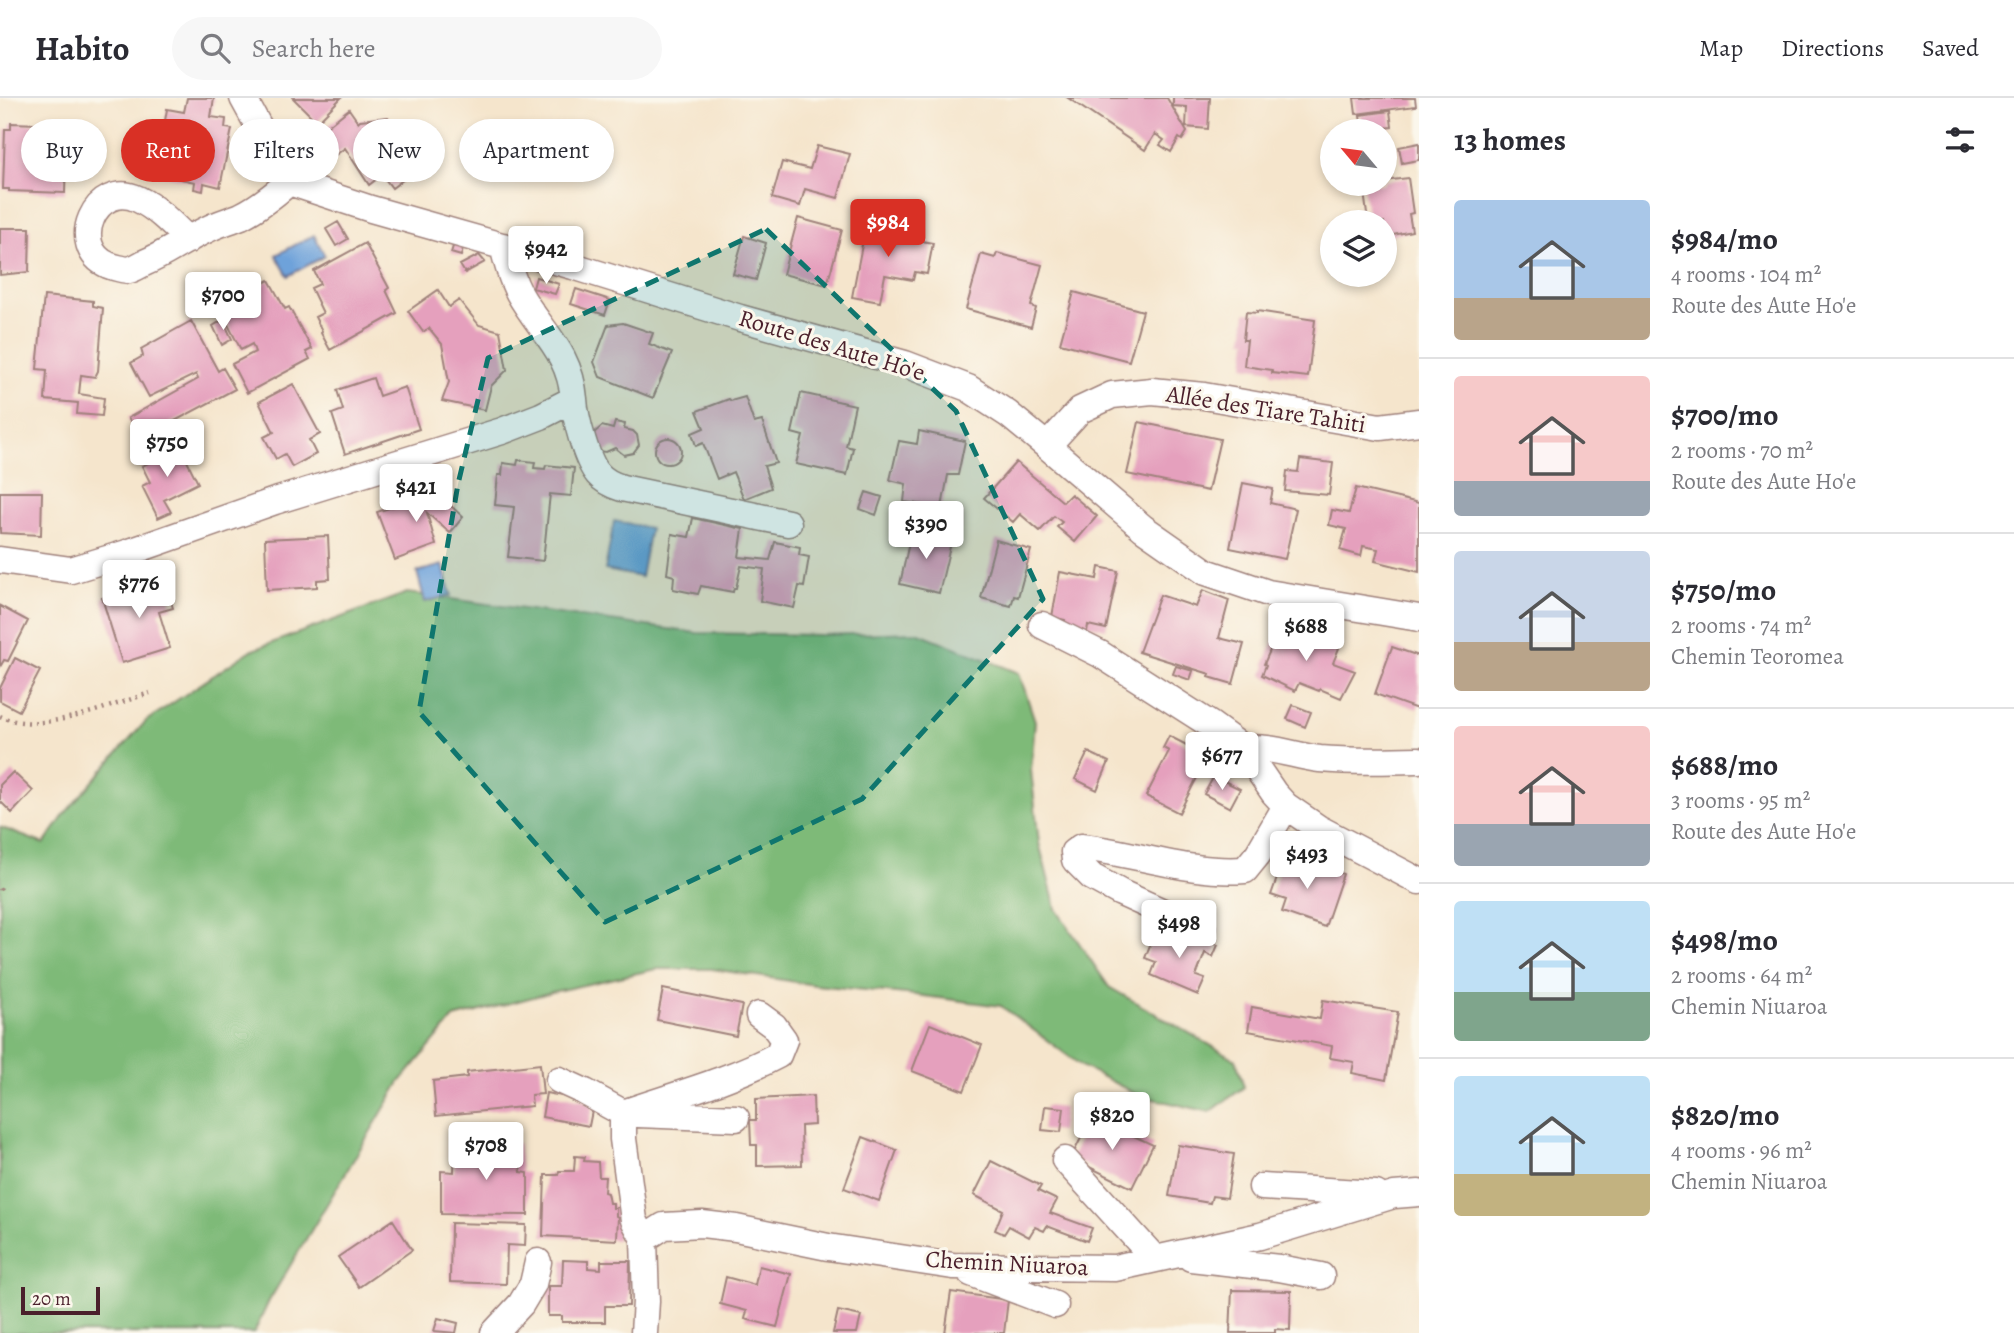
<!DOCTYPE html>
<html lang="en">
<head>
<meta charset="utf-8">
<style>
	:root { --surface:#fff; --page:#f7f7f7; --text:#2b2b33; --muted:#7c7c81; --line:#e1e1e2; --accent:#d93025 }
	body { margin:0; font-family:Alegreya,serif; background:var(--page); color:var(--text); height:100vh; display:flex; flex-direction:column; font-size:26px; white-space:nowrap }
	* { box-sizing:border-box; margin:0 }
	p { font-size:23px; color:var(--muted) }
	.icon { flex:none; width:38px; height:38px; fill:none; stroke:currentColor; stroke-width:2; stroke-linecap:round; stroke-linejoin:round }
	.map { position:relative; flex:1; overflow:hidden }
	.side { display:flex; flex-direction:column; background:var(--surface); width:595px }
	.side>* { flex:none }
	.guide { position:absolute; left:21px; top:21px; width:665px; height:63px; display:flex; gap:14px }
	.needle { width:46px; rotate:299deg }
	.fabs { position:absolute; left:1320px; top:21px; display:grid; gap:14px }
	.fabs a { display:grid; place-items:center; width:77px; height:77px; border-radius:50%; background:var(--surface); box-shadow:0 4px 10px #0003; font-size:35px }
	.scale { position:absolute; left:21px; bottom:18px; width:79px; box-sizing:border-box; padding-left:7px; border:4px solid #4a1f2b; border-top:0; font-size:19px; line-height:24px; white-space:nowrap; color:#4a1f2b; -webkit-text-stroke:5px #fbf7ec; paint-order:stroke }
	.price { position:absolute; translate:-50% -60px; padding:0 16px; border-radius:7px; background:#fff; color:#222; font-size:23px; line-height:46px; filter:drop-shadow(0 2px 4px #0008) }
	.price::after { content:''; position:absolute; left:50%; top:42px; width:21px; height:16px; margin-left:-10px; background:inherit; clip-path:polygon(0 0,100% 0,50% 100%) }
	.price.active { background:var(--accent); color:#fff }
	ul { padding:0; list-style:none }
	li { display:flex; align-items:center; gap:21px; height:175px; padding:0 35px }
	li+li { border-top:2px solid var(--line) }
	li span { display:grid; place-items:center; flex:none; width:196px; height:140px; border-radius:7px; color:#555 }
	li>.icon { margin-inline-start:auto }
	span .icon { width:84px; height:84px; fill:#fffc; stroke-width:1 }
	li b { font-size:30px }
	h2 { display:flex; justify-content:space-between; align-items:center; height:84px; padding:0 35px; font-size:30px }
	.chip { padding:0 24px; border-radius:32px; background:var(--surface); box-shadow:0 4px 10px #0003; font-size:24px; line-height:63px }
	.chip.active { background:var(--accent); color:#fff }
	header { display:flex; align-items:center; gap:42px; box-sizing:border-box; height:98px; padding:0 35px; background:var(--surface); border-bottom:2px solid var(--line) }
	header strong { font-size:33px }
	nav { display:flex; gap:38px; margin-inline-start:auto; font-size:24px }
	.search { width:490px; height:63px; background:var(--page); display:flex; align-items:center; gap:18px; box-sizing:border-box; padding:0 24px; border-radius:38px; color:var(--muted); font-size:26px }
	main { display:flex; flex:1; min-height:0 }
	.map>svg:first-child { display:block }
</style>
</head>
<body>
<header>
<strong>Habito</strong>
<div class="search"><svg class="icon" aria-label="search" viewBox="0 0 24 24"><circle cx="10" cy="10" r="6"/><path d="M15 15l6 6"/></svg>Search here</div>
<nav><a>Map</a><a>Directions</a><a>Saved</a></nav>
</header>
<main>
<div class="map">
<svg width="1419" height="1235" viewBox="0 0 1419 1235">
	<rect width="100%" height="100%" fill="#fbf7ec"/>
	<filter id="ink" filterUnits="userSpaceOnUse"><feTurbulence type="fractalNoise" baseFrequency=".0143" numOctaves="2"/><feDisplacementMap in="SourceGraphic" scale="14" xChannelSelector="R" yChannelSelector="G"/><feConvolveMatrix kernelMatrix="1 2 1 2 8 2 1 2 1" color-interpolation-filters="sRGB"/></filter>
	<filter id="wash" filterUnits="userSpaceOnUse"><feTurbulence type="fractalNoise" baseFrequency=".00686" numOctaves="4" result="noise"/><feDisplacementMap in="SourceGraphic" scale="28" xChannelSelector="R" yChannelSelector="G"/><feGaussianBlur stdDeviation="1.57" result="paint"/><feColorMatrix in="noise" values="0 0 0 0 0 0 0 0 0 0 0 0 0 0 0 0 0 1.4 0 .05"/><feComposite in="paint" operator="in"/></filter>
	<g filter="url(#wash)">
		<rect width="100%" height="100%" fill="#f5e5cc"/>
		<path fill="#7eba78" stroke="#646c52" stroke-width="2" d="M407,495l290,40 124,2 96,-3 102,41 16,48 -4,49 8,73 17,66 53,78 127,73 8,27 -34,25 -70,-16 -57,-29 -82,-61 -85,-11 -101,-10 -103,-16h-56l-104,23 -98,26 -54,64 -131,219 -15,32h-254v-506l44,17 23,-33 79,-90 104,-70z"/>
		<path fill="#6ea2da" stroke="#5c6082" stroke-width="2" d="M314,137l11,21 -37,20 -12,-21z
			M614,423l36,7 -9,49 -36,-7z
			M443,467l8,30 -26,7 -8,-30z"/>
		<g id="blocks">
			<path fill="#e5a0bd" d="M187,0h27l-3,19 15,2 -1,9 7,1 -12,58 -16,-4 -1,8 -9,-2 1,-7 -39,-8 11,-65 17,3z
				M293,0h48l-24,24z
				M1068,0h99l20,34 -5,8 -3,-2 -8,14 -11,-7 4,-5 -9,-6 -10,16z
				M1173,0h37l-2,31 -22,-2 1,-20 -14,-1z
				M1354,0h61l1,8 -60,8z
				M349,11l9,13 2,-2 28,-3 26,37 -6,5 8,11 -24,18 -10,-13 -13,10 -24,-37 -11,8 -15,-23z
				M1390,13l2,16 -30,3 -2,-15z
				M11,25l56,2 -2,68 -56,-2v-2h-6l2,-60h6z
				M1419,45v17l-17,3 -3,-16z
				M817,48l33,8 -12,44 -33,-9 -5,17 -28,-8 10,-36 28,7z
				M1408,80l5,35 -4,1 3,17 -28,6v-15h-16l-5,-38h21v-3z
				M868,106l25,6 -2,11 -25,-6z
				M1364,117l2,7h-21l-1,-2z
				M798,120l44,12 -15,55 -44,-11z
				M867,121l30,6 -3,11 39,7 -6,31 -12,-2 -2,8 -28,-5 -5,27 -28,-5z
				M338,124l10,17 -12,7 -10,-17z
				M0,130h30l-1,44 -29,3z
				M744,138l22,7 -10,37 -23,-6z
				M365,145l24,45 -3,2 11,23 -67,37 -9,-17 1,-2 -7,-14 8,-4 -12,-25 9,-4 -6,-13z
				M454,145l10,3 -3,10 -10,-3z
				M997,155l45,12 -11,41 5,2 -5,19 -65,-18 15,-55 14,4z
				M479,157l6,7 -20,11 -5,-8z
				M536,179l23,7 -4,10 -22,-6z
				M269,182l16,29 4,-2 23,42 -6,3 4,7 -63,34 -15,-29 23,-12 -3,-8 -11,6 -22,-43z
				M576,191l34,11 -5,15 -34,-11z
				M438,192l11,17 10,-7 20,25 21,6 7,39 -16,16 -6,24 -43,-9 7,-19 -7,-38 -13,-16 -6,4 -15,-21z
				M1074,194l69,19 -14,50 -69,-18z
				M44,198l49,5v5l10,2 -5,63 -3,6 -14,-2 -2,19 25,4 -2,18 -25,-2 1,-11 -33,-3 2,-30 -10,-1z
				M1257,213l58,9 -7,57 -36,-4v-3l-28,-4 3,-26h-4l3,-28 11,1z
				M223,222l9,19 -10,6 -9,-19z
				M191,223l27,50 5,-3 12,21 -94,50 -13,-21 70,-39 -2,-5 -47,23 -18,-34 12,-7 -2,-7z
				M623,225l30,10 -4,11 23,9 -19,45 -53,-21 -6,-15 14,-37z
				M373,280l6,18 26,-9 14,42 -74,25 -13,-40 11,-4 -6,-20z
				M293,286l27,50 -11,6 7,14 -24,13 -7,-13 -9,5 -12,-22 10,-5 -15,-30z
				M801,295l54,12 -9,41 7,2 -6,27 -51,-11 7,-28 -11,-3z
				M745,299l9,26 8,-2 14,42 -12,3 7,22 -27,11 -11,-27 -16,7 -14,-36 -7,3 -4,-13 12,-5 -7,-17 32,-12 2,2z
				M615,324l10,2 -1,5 9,2 4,4 2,10 -6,8 -9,2 -9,-7 -9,4 -7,-1 -5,-18 8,-7 11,3z
				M1139,324l81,17 -12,52 -81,-17z
				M919,333l46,10 -7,34h-10l-6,32 21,4 -3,19 -36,-6 2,-19 -22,-3 2,-18 -16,-4 9,-39 18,3z
				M655 353a13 13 0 1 1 26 0a13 13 0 1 1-26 0Z
				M180,349l18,36 -34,17 7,12 -13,6 -16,-32 8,-4 -8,-16z
				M1300,361l33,4 -4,32 -44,-4 2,-20 11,1z
				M518,362l17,2 -1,6 11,1 1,-4 28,3 -3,28 -21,-2 -7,67 -35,-4 6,-50 -19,-2 3,-30h4l1,-12 14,2z
				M1016,364l47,40 8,-8 26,22 -22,26 -18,-15 5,-5 -8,-6 -14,15 -20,-17 -7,8 -29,-24z
				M1243,385l30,6 -3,14 26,6 -11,50 -55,-11z
				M1356,390l63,15v69l-44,-11 3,-12 -15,-3 -2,10 -21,-6 6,-21 -17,-4 3,-15 17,3z
				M0,394h42l-1,43 -41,-2z
				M866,394l16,5 -6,18 -16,-6z
				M437,395l26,24 -13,16 -23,-20 9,32 -41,15 -18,-48 44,-15 3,9z
				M693,420l50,11 -4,28 31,3 5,-18 25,5 -1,8 10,2 -5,30 -5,-1 -5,22 -34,-7 4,-32 -23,-3 -5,22h-2l-1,4 -32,-6 -3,8 -25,-5 1,-13 -7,-2 5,-40 17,3z
				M912,431l40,9 -13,55 -39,-9z
				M328,438l2,43 -13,1v7l-50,3 -2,-51z
				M996,442l35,10 -13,47 -4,-1 -3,10 -30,-8z
				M1099,469l19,4 -12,58 -18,-4 -1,7 -24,-4 2,-8 -13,-3 8,-45 37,7z
				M164,482l9,28 -14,4 11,36 -48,15 -20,-65z
				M1203,492l26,10 -10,38 25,6 -11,40 -24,-7 1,-3 -71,-22 21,-57 36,12z
				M0,508l28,15 -20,40 -4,-1 -4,7z
				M1282,525l57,25 -6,15 22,8 -14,27 -21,-9 -1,2 -20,-8 -4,8 -33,-16 4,-10 -2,-1z
				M1392,549l27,9v48l-2,5 -42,-15z
				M15,560l25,13 -21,40 -19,-10v-13z
				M1176,568l17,5 -3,9 -17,-6z
				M1293,607l18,7 -6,15 -18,-8z
				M1169,638l39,20 -29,57 -33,-17 23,-45 -6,-3z
				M1088,654l21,10 -12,28 -22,-11z
				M13,674l20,19 -21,22 -12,-12v-16z
				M1214,678l26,13 -10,19 -26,-14z
				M1302,762l41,14 -18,53 -43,-15 4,-12 -15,-5 12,-34 17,5z
				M1156,832l38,14 3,-8 21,9 -5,12 -8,-4 -9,23 9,3 -7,16 -47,-20 5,-13 -11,-4z
				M663,891l79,16 -6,31 -79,-16z
				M1323,902l75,12 -12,68 -34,-7 2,-11 -24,-4 2,-12 -84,-15 4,-24 68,12z
				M930,926l52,21 -18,46 -52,-20z
				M540,966l3,30 -12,1 1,11 -96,10 -3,-35 34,-4v-5z
				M546,995l37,7 10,6 -4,20 -47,-9z
				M813,998l1,29 -13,1 1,39 -45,1v-21h-6l-1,-25h6v-21z
				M1045,1008l19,2 -3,24 -19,-2z
				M1092,1018l61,29 -21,43 -61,-30z
				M863,1039l34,13 -18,51 -35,-13z
				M518,1045l3,29 7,1v42l-87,-1v-43l13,1 1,-25z
				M1178,1047l56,9 -7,44 -15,-2 -2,7 -41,-7z
				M575,1058l10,1 -1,4 14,1 1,15h6l-1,15 3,1 2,10h4v5h3v8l2,1 -1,23 -74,-4 2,-61h13l1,-4h15z
				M991,1063l50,25 -3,5 19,9 -7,13 42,15 -5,13 -40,-15 -3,5 -9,-4 -6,10 -20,-11 -5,8 -9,-4 8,-20 -29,-15z
				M393,1122l19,30 -53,37 -21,-30z
				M451,1125l75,2 -1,21 -18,-1 -1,39 -56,-2z
				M563,1162l25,1v7l13,1v-8h29l-1,45h-24v16h-43v-6h-14v-30h14z
				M759,1168l32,8 -14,53 -32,-8 2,-8 -27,-7 6,-27 29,8z
				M1232,1192l59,1 -1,39 -15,-1v4h-45z
				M951,1194l57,8 -4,33h-59z
				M838,1213l23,5 -4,17h-24z
				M438,1220l20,5 -2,10 -22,-2z"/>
		</g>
	</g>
	<g filter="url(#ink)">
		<use href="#blocks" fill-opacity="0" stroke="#a0827c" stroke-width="2"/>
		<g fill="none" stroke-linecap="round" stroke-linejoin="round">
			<defs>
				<path id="minor" d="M243,0l46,84 82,27 202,57 167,52 165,46 63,24 40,26 39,32 96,82 63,44 62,21 151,25
					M188,142c-15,-15 -31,-32 -50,-41 -43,-20 -71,48 -30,66 5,2 17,5 21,5 5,-1 11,-5 15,-7 22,-9 40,-23 62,-33 11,-6 23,-9 35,-14 18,-9 33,-21 48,-34
					M574,301c1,18 12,61 24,75 6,7 14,11 24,14l166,35
					M1047,348l33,-36 32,-15 40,-4 52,5 176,31 39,-5
					M0,462l71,10 56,-17 148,-52 227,-70 39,-15 33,-17c-4,-48 -34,-68 -55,-106 -8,-15 -12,-31 -16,-47
					M1042,527l58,29 111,71 33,24 30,44 12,13 32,22 101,53
					M1244,651c26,-4 50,7 76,10 33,3 66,2 99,1
					M1203,832l-82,-37 -29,-16 -17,-17 -1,-8 7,-5c56,6 107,27 164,23l13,-16 28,-48
					M559,982l26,12 38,21v26l11,81 10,19
					M623,1015c52,-18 106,-32 155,-58l6,-15 -10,-14 -15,-11
					M638,1016l98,4
					M1065,1062l90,99
					M1262,1089l114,7
					M1191,1160l88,10 42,8
					M971,1175l84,32
					M494,1235l27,-29 12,-20 5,-22
					M644,1235l2,-32 -2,-62 20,-13 38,-2 34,4 92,19 125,19 162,2 145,-32 134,-41 25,-2"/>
			</defs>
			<use href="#minor" stroke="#a0827c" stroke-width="29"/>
			<path stroke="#a0827c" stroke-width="4.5" stroke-dasharray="2 5" stroke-linecap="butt" d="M0,618c39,20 111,-11 150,-23
				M0,790l1,2"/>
			<use href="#minor" stroke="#fff" stroke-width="26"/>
		</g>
	</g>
	<path fill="#0f766e" fill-opacity="0.2" stroke="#0f766e" stroke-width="5" stroke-dasharray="14 9" stroke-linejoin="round" d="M766,131l190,182 87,188 -181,200 -257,123 -186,-210 39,-228 30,-126z"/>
	<g text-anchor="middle" stroke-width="6" stroke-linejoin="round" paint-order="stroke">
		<g font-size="24" fill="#4a1f2b" stroke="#fbf7ec">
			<text transform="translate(832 247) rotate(17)" y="8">Route des Aute Ho'e</text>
			<text transform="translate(1266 311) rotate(9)" y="8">Allée des Tiare Tahiti</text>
			<text transform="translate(1007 1165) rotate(3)" y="8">Chemin Niuaroa</text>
		</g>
	</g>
</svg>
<div class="fabs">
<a><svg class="needle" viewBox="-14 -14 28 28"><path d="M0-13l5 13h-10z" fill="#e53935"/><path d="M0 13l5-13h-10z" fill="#7c7c81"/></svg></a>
<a><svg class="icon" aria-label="layers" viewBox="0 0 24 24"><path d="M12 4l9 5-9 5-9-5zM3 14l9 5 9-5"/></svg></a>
</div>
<div class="scale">20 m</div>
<b class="price active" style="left:888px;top:161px">$984</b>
<b class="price" style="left:546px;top:188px">$942</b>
<b class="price" style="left:223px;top:234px">$700</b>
<b class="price" style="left:167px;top:381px">$750</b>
<b class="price" style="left:416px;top:426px">$421</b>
<b class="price" style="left:926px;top:463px">$390</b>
<b class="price" style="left:139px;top:522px">$776</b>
<b class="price" style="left:1306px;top:565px">$688</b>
<b class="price" style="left:1222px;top:694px">$677</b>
<b class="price" style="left:1307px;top:793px">$493</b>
<b class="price" style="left:1179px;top:862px">$498</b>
<b class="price" style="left:1112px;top:1054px">$820</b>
<b class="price" style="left:486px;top:1084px">$708</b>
<div class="guide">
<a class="chip">Buy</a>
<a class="chip active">Rent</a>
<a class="chip">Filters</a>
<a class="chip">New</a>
<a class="chip">Apartment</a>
</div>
</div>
<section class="side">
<h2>13 homes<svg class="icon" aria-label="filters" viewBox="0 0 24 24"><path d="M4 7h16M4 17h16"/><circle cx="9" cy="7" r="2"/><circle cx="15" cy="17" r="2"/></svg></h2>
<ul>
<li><span style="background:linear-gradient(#a9c7e8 70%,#b9a48a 0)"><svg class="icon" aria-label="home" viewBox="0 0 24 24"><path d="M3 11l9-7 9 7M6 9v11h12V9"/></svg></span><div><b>$984/mo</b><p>4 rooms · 104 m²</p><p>Route des Aute Ho'e</p></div></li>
<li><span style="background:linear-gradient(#f6c9c9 75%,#9aa5b1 0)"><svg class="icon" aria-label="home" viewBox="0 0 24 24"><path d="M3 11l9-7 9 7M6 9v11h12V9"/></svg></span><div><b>$700/mo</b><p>2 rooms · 70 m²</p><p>Route des Aute Ho'e</p></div></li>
<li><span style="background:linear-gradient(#c9d6e8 65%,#b9a48a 0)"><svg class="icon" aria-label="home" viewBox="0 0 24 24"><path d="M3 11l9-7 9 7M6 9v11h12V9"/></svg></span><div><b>$750/mo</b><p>2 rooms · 74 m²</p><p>Chemin Teoromea</p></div></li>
<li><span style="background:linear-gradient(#f6c9c9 70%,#9aa5b1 0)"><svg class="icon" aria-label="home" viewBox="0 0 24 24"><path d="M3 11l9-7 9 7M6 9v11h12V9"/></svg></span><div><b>$688/mo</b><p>3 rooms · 95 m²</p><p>Route des Aute Ho'e</p></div></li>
<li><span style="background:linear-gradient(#bfe0f5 65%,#7fa58c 0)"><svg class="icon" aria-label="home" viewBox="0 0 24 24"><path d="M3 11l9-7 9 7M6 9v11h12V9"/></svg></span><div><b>$498/mo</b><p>2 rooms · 64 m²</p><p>Chemin Niuaroa</p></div></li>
<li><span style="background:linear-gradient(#bfe0f5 70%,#c2b280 0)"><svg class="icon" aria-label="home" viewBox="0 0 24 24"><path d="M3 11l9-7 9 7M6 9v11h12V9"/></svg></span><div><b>$820/mo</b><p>4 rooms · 96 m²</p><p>Chemin Niuaroa</p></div></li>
</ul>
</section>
</main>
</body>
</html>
